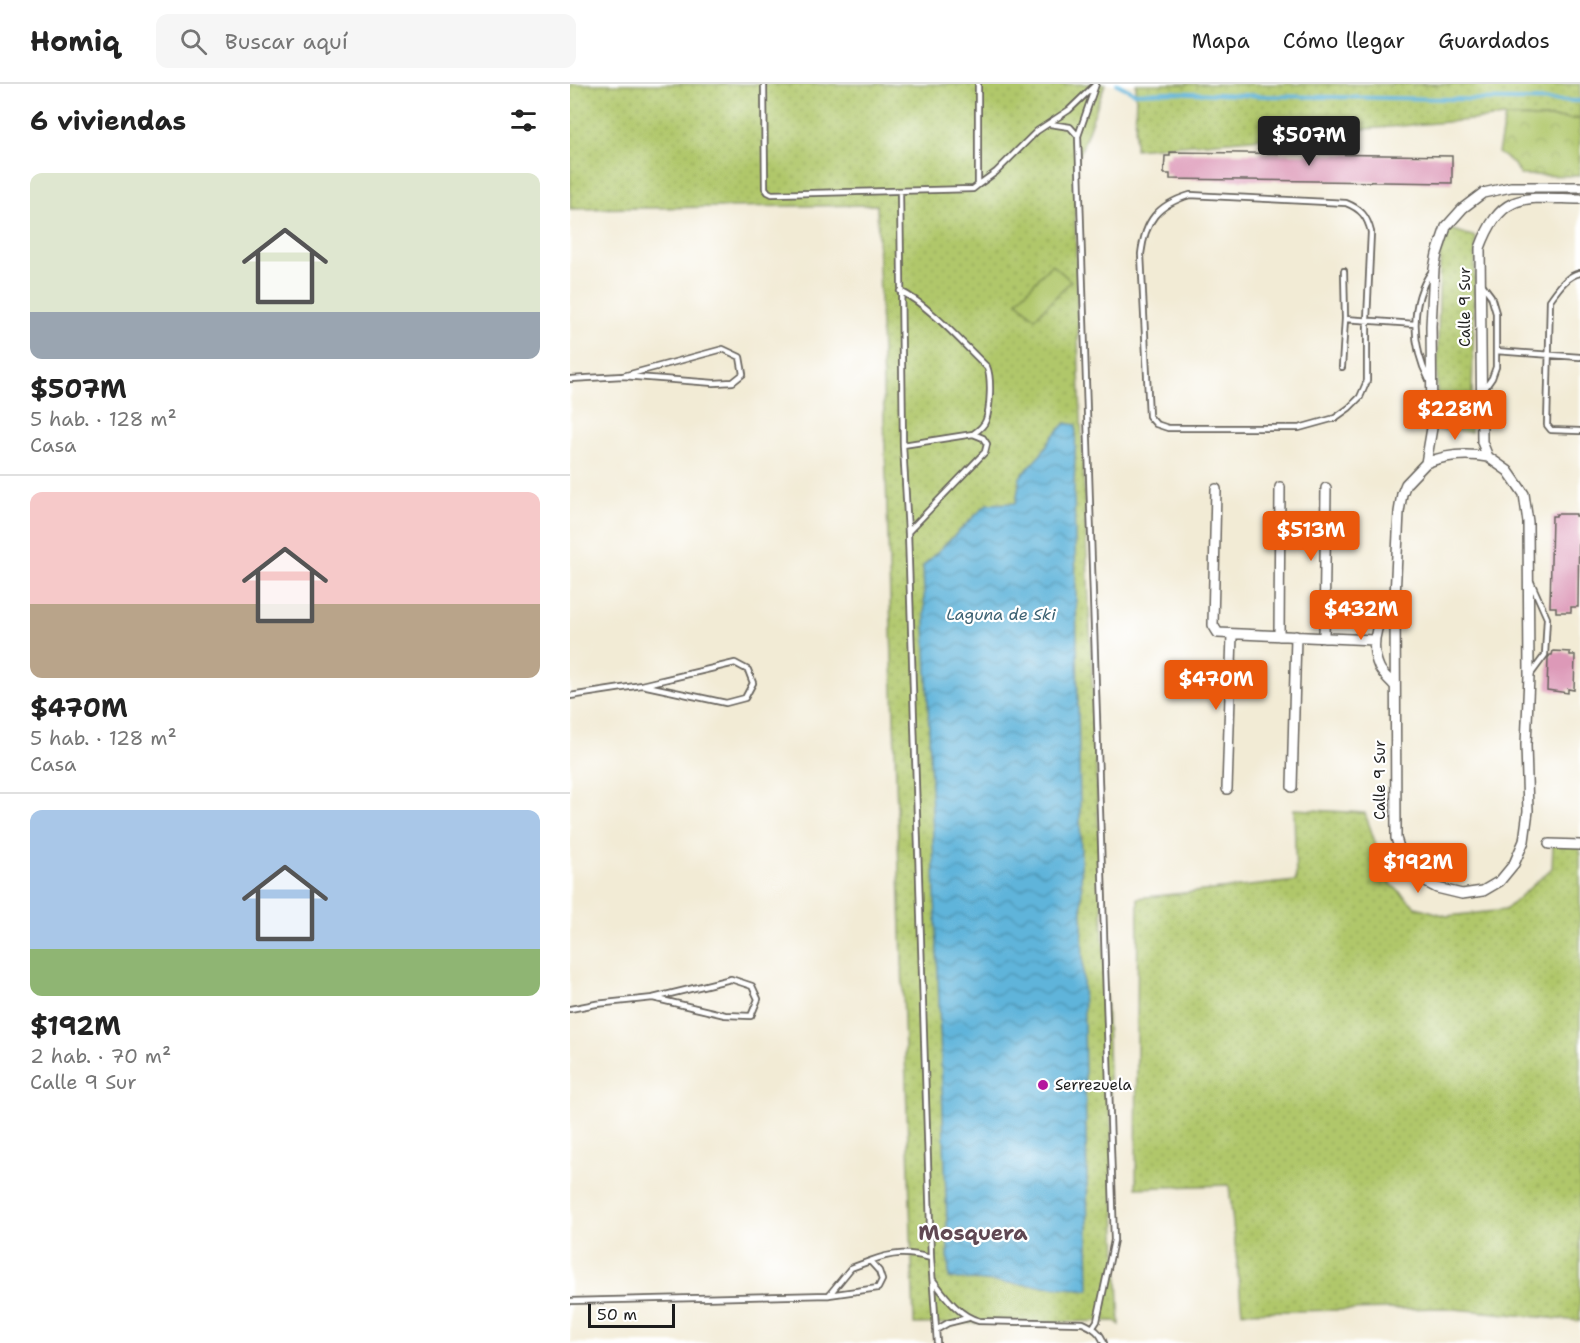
<!DOCTYPE html>
<html lang="es">
<head>
<meta charset="utf-8">
<style>
	:root { --surface:#fff; --page:#f6f6f6; --text:#222; --muted:#767676; --line:#e0e0e0; --accent:#ea580c }
	body { margin:0; font-family:"Shantell Sans",sans-serif; background:var(--page); color:var(--text); height:100vh; display:flex; flex-direction:column; font-size:22px; white-space:nowrap }
	* { box-sizing:border-box; margin:0 }
	p { font-size:20px; color:var(--muted) }
	.icon { flex:none; width:33px; height:33px; fill:none; stroke:currentColor; stroke-width:2; stroke-linecap:round; stroke-linejoin:round }
	.map { position:relative; flex:1; overflow:hidden }
	.drawer { display:flex; flex-direction:column; background:var(--surface); width:570px }
	.drawer>* { flex:none }
	.scale { position:absolute; left:18px; bottom:15px; width:87px; box-sizing:border-box; padding-left:6px; border:3px solid #1c1c1c; border-top:0; font-size:16px; line-height:21px; white-space:nowrap; color:#1c1c1c; -webkit-text-stroke:4px #fff; paint-order:stroke }
	.price { position:absolute; translate:-50% -51px; padding:0 14px; border-radius:6px; background:var(--accent); color:#fff; font-size:20px; line-height:39px; filter:drop-shadow(0 2px 3px #0008) }
	.price::after { content:''; position:absolute; left:50%; top:36px; width:18px; height:14px; margin-left:-9px; background:inherit; clip-path:polygon(0 0,100% 0,50% 100%) }
	.price.selected { background:#222; color:#fff }
	ul { padding:0; list-style:none }
	li { display:grid; align-content:center; gap:12px; height:318px; padding:0 30px }
	li+li { border-top:2px solid var(--line) }
	li span { display:grid; place-items:center; height:186px; border-radius:12px; color:#555 }
	li>.icon { margin-inline-start:auto }
	span .icon { width:108px; height:108px; fill:#fffc; stroke-width:1 }
	li b { font-size:26px }
	h2 { display:flex; justify-content:space-between; align-items:center; height:72px; padding:0 30px; font-size:26px }
	header { display:flex; align-items:center; gap:36px; box-sizing:border-box; height:84px; padding:0 30px; background:var(--surface); border-bottom:2px solid var(--line) }
	header strong { font-size:28px }
	nav { display:flex; gap:33px; margin-inline-start:auto; font-size:21px }
	.search { width:420px; height:54px; background:var(--page); display:flex; align-items:center; gap:15px; box-sizing:border-box; padding:0 21px; border-radius:12px; color:var(--muted); font-size:22px }
	main { display:flex; flex:1; min-height:0 }
	.map>svg:first-child { display:block }
</style>
</head>
<body>
<header>
<strong>Homiq</strong>
<div class="search"><svg class="icon" aria-label="search" viewBox="0 0 24 24"><circle cx="10" cy="10" r="6"/><path d="M15 15l6 6"/></svg>Buscar aquí</div>
<nav><a>Mapa</a><a>Cómo llegar</a><a>Guardados</a></nav>
</header>
<main>
<section class="drawer">
<h2>6 viviendas<svg class="icon" aria-label="filters" viewBox="0 0 24 24"><path d="M4 7h16M4 17h16"/><circle cx="9" cy="7" r="2"/><circle cx="15" cy="17" r="2"/></svg></h2>
<ul>
<li><span style="background:linear-gradient(#dfe7d0 75%,#9aa5b1 0)"><svg class="icon" aria-label="home" viewBox="0 0 24 24"><path d="M3 11l9-7 9 7M6 9v11h12V9"/></svg></span><div><b>$507M</b><p>5 hab. · 128 m²</p><p>Casa</p></div></li>
<li><span style="background:linear-gradient(#f6c9c9 60%,#b9a48a 0)"><svg class="icon" aria-label="home" viewBox="0 0 24 24"><path d="M3 11l9-7 9 7M6 9v11h12V9"/></svg></span><div><b>$470M</b><p>5 hab. · 128 m²</p><p>Casa</p></div></li>
<li><span style="background:linear-gradient(#a9c7e8 75%,#8fb573 0)"><svg class="icon" aria-label="home" viewBox="0 0 24 24"><path d="M3 11l9-7 9 7M6 9v11h12V9"/></svg></span><div><b>$192M</b><p>2 hab. · 70 m²</p><p>Calle 9 Sur</p></div></li>
</ul>
</section>
<div class="map">
<svg width="1010" height="1259" viewBox="0 0 1010 1259">
	<defs>
		<pattern id="grass-dots" width="8" height="8" patternUnits="userSpaceOnUse" patternTransform="scale(1.5)"><rect width="8" height="8" fill="#b0c76b"/><path d="M2 2h.1M6 6h.1" fill="none" stroke="#97aa5c" stroke-width="1.8" stroke-linecap="round"/></pattern>
		<pattern id="park-crowns" width="20" height="18" patternUnits="userSpaceOnUse" patternTransform="scale(1.5)"><rect width="20" height="18" fill="#b0c76b"/><path d="M2 6a3 3 0 1 1 6 0M12 15a3 3 0 1 1 6 0" fill="none" stroke="#97aa5c"/></pattern>
		<pattern id="water-waves" width="16" height="10" patternUnits="userSpaceOnUse" patternTransform="scale(1.5)"><rect width="16" height="10" fill="#5eb4da"/><path d="M0 5q4-4 8 0t8 0" fill="none" stroke="#4d92b0"/></pattern>
	</defs>
	<rect width="100%" height="100%" fill="#fff"/>
	<filter id="ink" filterUnits="userSpaceOnUse"><feTurbulence type="fractalNoise" baseFrequency=".0167" numOctaves="2"/><feDisplacementMap in="SourceGraphic" scale="12" xChannelSelector="R" yChannelSelector="G"/><feConvolveMatrix kernelMatrix="1 2 1 2 8 2 1 2 1" color-interpolation-filters="sRGB"/></filter>
	<filter id="wash" filterUnits="userSpaceOnUse"><feTurbulence type="fractalNoise" baseFrequency=".008" numOctaves="4" result="noise"/><feDisplacementMap in="SourceGraphic" scale="24" xChannelSelector="R" yChannelSelector="G"/><feGaussianBlur stdDeviation="1.35" result="paint"/><feColorMatrix in="noise" values="0 0 0 0 0 0 0 0 0 0 0 0 0 0 0 0 0 1.4 0 .05"/><feComposite in="paint" operator="in"/></filter>
	<g filter="url(#wash)">
		<rect width="100%" height="100%" fill="#f2ebd5"/>
		<path fill="url(#grass-dots)" stroke="#667244" stroke-width="1.5" d="M0,0h535l-31,86 5,200 41,955 -5,-4 -201,3 -37,-1119 -307,4z
			M566,0h444v35l-75,-2 -370,32z
			M880,145l26,8 -5,195 -35,-2 4,-177z
			M724,725l71,4 24,69 27,25 31,9 58,-6 47,-42 1,-24 27,2v475l-136,-13 -202,4 -13,-127 -93,3 2,-290 158,-17z"/>
		<path fill="url(#park-crowns)" stroke="#667244" stroke-width="1.5" d="M935,33l75,2v57l-60,-1 -7,-12 -15,-10z"/>
		<path fill="#b0c76b" stroke="#667244" stroke-width="1.5" d="M482,180l19,17 -36,37 -18,-17z"/>
		<path fill="url(#water-waves)" stroke="#3d687b" stroke-width="1.5" d="M496,339l10,2 -2,64 15,801 -140,-12 -26,-712 64,-62 29,-1 4,-26 21,-23 11,-17z"/>
		<g fill="none" stroke-linecap="round" stroke-linejoin="round">
			<path stroke="#5eb4da" stroke-width="4" d="M547,0l18,9 33,-1 99,4 313,5"/>
		</g>
		<g id="blocks">
			<path fill="#dd99b8" d="M600,68l282,4v27l-282,-4v-5h-6l1,-18h5z
				M986,430h20v2h3l-1,91h-7v5h-15v-5h-6l2,-91h4z
				M983,567l17,1v3h5l-1,35 -6,-1v4l-21,-3 1,-32 2,-3h2z"/>
		</g>
	</g>
	<g filter="url(#ink)">
		<use href="#blocks" fill-opacity="0" stroke="#67645d" stroke-width="1.5"/>
		<g fill="none" stroke-linecap="round" stroke-linejoin="round">
			<defs>
				<path id="lane" d="M194,0l1,104 3,4 4,2 201,-5 5,-4v-101
					M480,40l20,3 8,9
					M408,101l18,-13 41,-41 32,-21 25,-24
					M330,107l3,254 5,87 23,726 6,85
					M620,111l156,8c15,6 21,13 25,29l-4,88v61l-7,16 -11,11 -14,10 -36,10h-131l-12,-4 -7,-8 -8,-162c4,-33 16,-49 49,-59z
					M1010,189c-14,3 -22,16 -30,27l-3,125 4,5 29,1
					M912,200l9,12 5,17v54l-4,11 -9,13
					M330,207c28,13 64,54 87,76 5,11 3,42 -1,53 -2,6 -7,10 -13,14l-70,11
					M775,235l70,5
					M926,267l84,6
					M772,283l3,-48 -1,-48
					M0,295l53,-3 91,7 19,-1 10,-8 -3,-17 -17,-8 -100,27
					M859,296c-17,-33 -20,-78 3,-109
					M338,448l77,-80 2,-8 -4,-6 -10,-4
					M961,590l14,-19 2,-37 -16,-36
					M0,612l72,-11 93,-22 13,7 5,13 -8,15 -19,5 -84,-18
					M0,925l26,-5 57,-6 78,-19 21,7 6,13 -7,17 -26,-1 -72,-17
					M300,1177c23,-9 37,-9 61,-3
					M363,1196c12,16 26,36 46,41l104,2c11,5 17,9 21,20
					M0,1217l259,-6 49,-7 4,-8 -3,-9 -9,-10 -19,7 -22,27
					M523,1243l4,-6 17,-81 -36,-1104 18,-52
					M366,1246l12,-7 20,-5"/>
				<path id="street" d="M1010,103h-69l-28,6 -20,15 -17,19 -9,27 -3,15 -3,57 1,102 -6,35 -20,21 -4,10 -3,18 -4,85 1,241 6,19 16,21 19,10 25,6 21,-3 17,-10 14,-17 10,-23 4,-30 -2,-66 3,-69 -1,-154 -4,-28 -16,-23 -20,-14 -6,-15 -2,-194c21,-58 46,-50 100,-49
					M856,379c21,-9 40,-10 62,-6
					M646,405l-3,136 5,8 156,7
					M709,552l1,-149
					M754,554l2,-150
					M824,601c-5,-6 -12,-11 -15,-18 -11,-25 0,-51 16,-70
					M722,703l4,-151
					M657,705l5,-154
					M979,760l31,1"/>
			</defs>
			<use href="#lane" stroke="#67645d" stroke-width="8"/>
			<use href="#street" stroke="#67645d" stroke-width="12"/>
			<use href="#lane" stroke="#fff" stroke-width="4.5"/>
			<use href="#street" stroke="#fff" stroke-width="9"/>
		</g>
	</g>
	<circle fill="#b5179e" stroke="#fff" stroke-width="2" cx="473" cy="1001" r="6"/>
	<g text-anchor="middle" stroke-width="4.5" stroke-linejoin="round" paint-order="stroke">
		<g font-size="15" fill="#1c1c1c" stroke="#fff">
			<text transform="translate(895 223) rotate(-90)" y="5">Calle 9 Sur</text>
			<text transform="translate(810 696) rotate(-90)" y="5">Calle 9 Sur</text>
		</g>
		<g font-size="15" fill="#1c1c1c" stroke="#fff" text-anchor="start">
			<text x="485" y="1006">Serrezuela</text>
		</g>
		<g font-size="16" font-style="italic" fill="#3a6071" stroke="#fff">
			<text x="431" y="536">Laguna de Ski</text>
		</g>
		<g font-size="21" font-weight="bold" fill="#604853" stroke="#fff">
			<text x="403" y="1156">Mosquera</text>
		</g>
	</g>
</svg>
<div class="scale">50 m</div>
<b class="price selected" style="left:739px;top:83px">$507M</b>
<b class="price" style="left:885px;top:357px">$228M</b>
<b class="price" style="left:741px;top:478px">$513M</b>
<b class="price" style="left:791px;top:557px">$432M</b>
<b class="price" style="left:646px;top:627px">$470M</b>
<b class="price" style="left:848px;top:810px">$192M</b>
</div>
</main>
</body>
</html>
